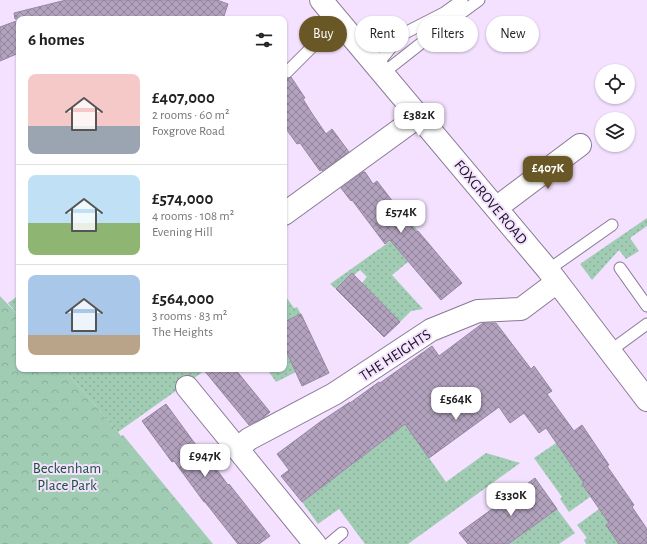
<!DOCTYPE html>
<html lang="en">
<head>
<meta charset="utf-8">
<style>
	:root { --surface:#fff; --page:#f6f6f6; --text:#222; --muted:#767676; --line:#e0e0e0; --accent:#695725 }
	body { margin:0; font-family:"Alegreya Sans",sans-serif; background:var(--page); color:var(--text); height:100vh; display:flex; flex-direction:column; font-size:15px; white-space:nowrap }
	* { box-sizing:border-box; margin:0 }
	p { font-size:13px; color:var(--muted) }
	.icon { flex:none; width:22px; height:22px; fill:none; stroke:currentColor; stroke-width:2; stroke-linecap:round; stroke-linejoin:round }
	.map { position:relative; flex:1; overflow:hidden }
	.side { position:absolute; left:16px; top:16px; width:271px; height:356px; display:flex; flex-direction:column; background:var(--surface); border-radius:8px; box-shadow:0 1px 3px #0004 }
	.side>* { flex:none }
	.hud { position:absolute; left:299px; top:16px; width:288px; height:36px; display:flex; gap:8px }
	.controls { position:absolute; left:595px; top:64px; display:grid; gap:8px }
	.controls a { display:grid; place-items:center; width:40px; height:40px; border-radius:50%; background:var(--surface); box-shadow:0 1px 3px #0004; font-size:20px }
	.price { position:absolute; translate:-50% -34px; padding:0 9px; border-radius:8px; background:#fff; color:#222; font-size:13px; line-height:26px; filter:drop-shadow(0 1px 2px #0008) }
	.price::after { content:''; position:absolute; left:50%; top:24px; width:12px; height:9px; margin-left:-6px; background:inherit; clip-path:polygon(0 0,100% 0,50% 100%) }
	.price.selected { background:var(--accent); color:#fff }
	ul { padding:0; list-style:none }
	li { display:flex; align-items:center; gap:12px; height:100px; padding:0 12px }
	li+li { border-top:1px solid var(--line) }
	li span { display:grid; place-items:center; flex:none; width:112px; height:80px; border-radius:8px; color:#555 }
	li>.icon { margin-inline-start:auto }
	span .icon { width:48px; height:48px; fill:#fffc; stroke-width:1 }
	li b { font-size:17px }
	h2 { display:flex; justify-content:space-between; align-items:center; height:48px; padding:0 12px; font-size:17px }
	.chip { padding:0 14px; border-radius:18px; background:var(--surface); box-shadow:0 1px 3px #0004; font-size:14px; line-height:36px }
	.chip.selected { background:var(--accent); color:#fff }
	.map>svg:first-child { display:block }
</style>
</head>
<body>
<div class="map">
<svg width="647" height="544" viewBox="0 0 647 544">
	<defs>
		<pattern id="forest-crowns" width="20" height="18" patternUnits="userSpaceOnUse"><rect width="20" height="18" fill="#a1ccb4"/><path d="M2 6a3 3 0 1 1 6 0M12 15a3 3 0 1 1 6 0" fill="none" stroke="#8aae9a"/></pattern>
		<pattern id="garden-dots" width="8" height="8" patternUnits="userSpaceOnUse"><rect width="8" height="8" fill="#a1ccb4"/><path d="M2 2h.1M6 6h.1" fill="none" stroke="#8aae9a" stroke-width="1.8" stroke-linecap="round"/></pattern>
		<pattern id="building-cross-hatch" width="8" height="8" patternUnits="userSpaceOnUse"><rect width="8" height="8" fill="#b2a2be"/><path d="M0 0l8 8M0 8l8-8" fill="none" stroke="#90839a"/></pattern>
	</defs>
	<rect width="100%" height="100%" fill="#f3e1ff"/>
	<path fill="url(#forest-crowns)" d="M0,296l19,20v53h45l54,63 3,4 2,-1 90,109h-213z"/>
	<path fill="url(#garden-dots)" d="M647,218v8l-17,12 9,13 -13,8 -7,-9 -27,30 -12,-16z
		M413,225l5,6 -21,17 11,14 -16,13 31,34 -12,2 -11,11 -38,-39 5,-6 -7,-7 -6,5 -2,-2 -16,16 -6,-5z
		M284,294l10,14 3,-1 4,7 -17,8z
		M19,295v21l-11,-13z
		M284,346l12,26 -20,10 -9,-13h17z
		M64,369h151l-7,6 -4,-4 -86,61z
		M460,383l-38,65 24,34 40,-29 34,10 -112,81h-43l-26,-35 -21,15 -16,-22z
		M556,443l28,40 -2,1 8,13 -21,15 -9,-13 2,-2 -28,-39z
		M557,509l18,24 -16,11h-51z
		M599,509l10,14 10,21h-33l-2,-4 3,-2 -10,-13z"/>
	<path fill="url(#building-cross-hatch)" stroke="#9787a2" d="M66,0h151l11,4 -5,15h-208l-1,-6z
		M19,20v33l-19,8v-34z
		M291,77l14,21 -2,1 8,13 15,22 6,-5 17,23 -27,19v-2l-2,2 -20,-28 -3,1 -13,-18v-48l4,1z
		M363,172h2l8,12 4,-3 39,51 2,-1 44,52 -21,17 -51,-60 -5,4 -33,-44 -1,1 -10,-13z
		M352,273l48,49 -16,15 -48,-48z
		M301,314l28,59 -27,13 -18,-40v-24z
		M483,323h13l35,46 3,-3 18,25 -5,3 27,37 8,-6 27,40 -2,1 27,39 -2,2 15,22v15h-28l-13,-19 3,-2 -27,-39 2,-1 -38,-55 -7,5 -15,-20 -14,10 -11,-16 -70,51 -24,-34 -103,78 -21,-26 8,-6 -12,-16 43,-32 30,-20v1l29,-21 1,1 52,-37 7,10z
		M203,369h32l35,43 -6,5 -15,8z
		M166,404l30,41 2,-1 30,41 1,-1 41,52 -11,8h-21l-33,-42h-1l-30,-41 -2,1 -30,-41z
		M535,478l22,31 -49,35h-40l-9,-11z"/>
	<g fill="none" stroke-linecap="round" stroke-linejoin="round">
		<defs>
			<path id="lane" d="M376,66l25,-31 43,-22 18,-13
				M287,72l51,-51
				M382,74l56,-44 41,-30
				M620,268l27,38
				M548,270l64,-45
				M610,351l37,-27
				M329,544l13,-11"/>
			<path id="street" d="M321,0l227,270 99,130
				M496,208l84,-63
				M284,214l135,-98
				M187,387l128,157
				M238,448l11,-9 85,-45 97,-64 47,-19 43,-2 36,-27"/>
		</defs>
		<use href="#lane" stroke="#897994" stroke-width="13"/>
		<use href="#street" stroke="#897994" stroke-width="24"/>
		<use href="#lane" stroke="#fff" stroke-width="11"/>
		<use href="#street" stroke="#fff" stroke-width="22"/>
	</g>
	<g text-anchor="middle" stroke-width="4" stroke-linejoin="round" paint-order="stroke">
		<g font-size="15" fill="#19131d" stroke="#f3e1ff">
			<text transform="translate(491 202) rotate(50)" y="5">FOXGROVE ROAD</text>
			<text transform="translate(395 355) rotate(-33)" y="5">THE HEIGHTS</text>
		</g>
		<g font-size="15" fill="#1b533a" stroke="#f3e1ff">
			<text x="67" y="473">Beckenham<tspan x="67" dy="17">Place Park</tspan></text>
		</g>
	</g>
</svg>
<div class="controls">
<a><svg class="icon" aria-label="locate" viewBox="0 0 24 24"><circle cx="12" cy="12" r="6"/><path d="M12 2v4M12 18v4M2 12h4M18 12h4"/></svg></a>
<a><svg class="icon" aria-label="layers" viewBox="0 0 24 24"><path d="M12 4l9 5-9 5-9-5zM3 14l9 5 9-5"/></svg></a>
</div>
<b class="price" style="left:419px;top:137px">£382K</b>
<b class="price selected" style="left:548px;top:190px">£407K</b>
<b class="price" style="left:401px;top:234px">£574K</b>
<b class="price" style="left:456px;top:421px">£564K</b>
<b class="price" style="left:205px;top:478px">£947K</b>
<b class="price" style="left:511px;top:517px">£330K</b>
<div class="hud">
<a class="chip selected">Buy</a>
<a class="chip">Rent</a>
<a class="chip">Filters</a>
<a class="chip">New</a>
</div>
<section class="side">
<h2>6 homes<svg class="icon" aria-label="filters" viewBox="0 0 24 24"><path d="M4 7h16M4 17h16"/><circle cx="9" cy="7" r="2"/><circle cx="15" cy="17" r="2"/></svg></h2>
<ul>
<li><span style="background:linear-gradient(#f6c9c9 65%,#9aa5b1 0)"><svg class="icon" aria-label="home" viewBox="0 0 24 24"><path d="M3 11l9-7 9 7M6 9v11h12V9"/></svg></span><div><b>£407,000</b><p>2 rooms · 60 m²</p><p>Foxgrove Road</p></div></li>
<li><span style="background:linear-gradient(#bfe0f5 60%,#8fb573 0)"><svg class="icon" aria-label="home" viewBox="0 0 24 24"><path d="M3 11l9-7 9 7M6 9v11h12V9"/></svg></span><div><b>£574,000</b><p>4 rooms · 108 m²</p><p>Evening Hill</p></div></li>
<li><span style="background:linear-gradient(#a9c7e8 75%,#b9a48a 0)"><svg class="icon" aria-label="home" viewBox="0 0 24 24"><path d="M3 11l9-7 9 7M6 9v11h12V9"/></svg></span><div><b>£564,000</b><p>3 rooms · 83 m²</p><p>The Heights</p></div></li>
</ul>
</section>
</div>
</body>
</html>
